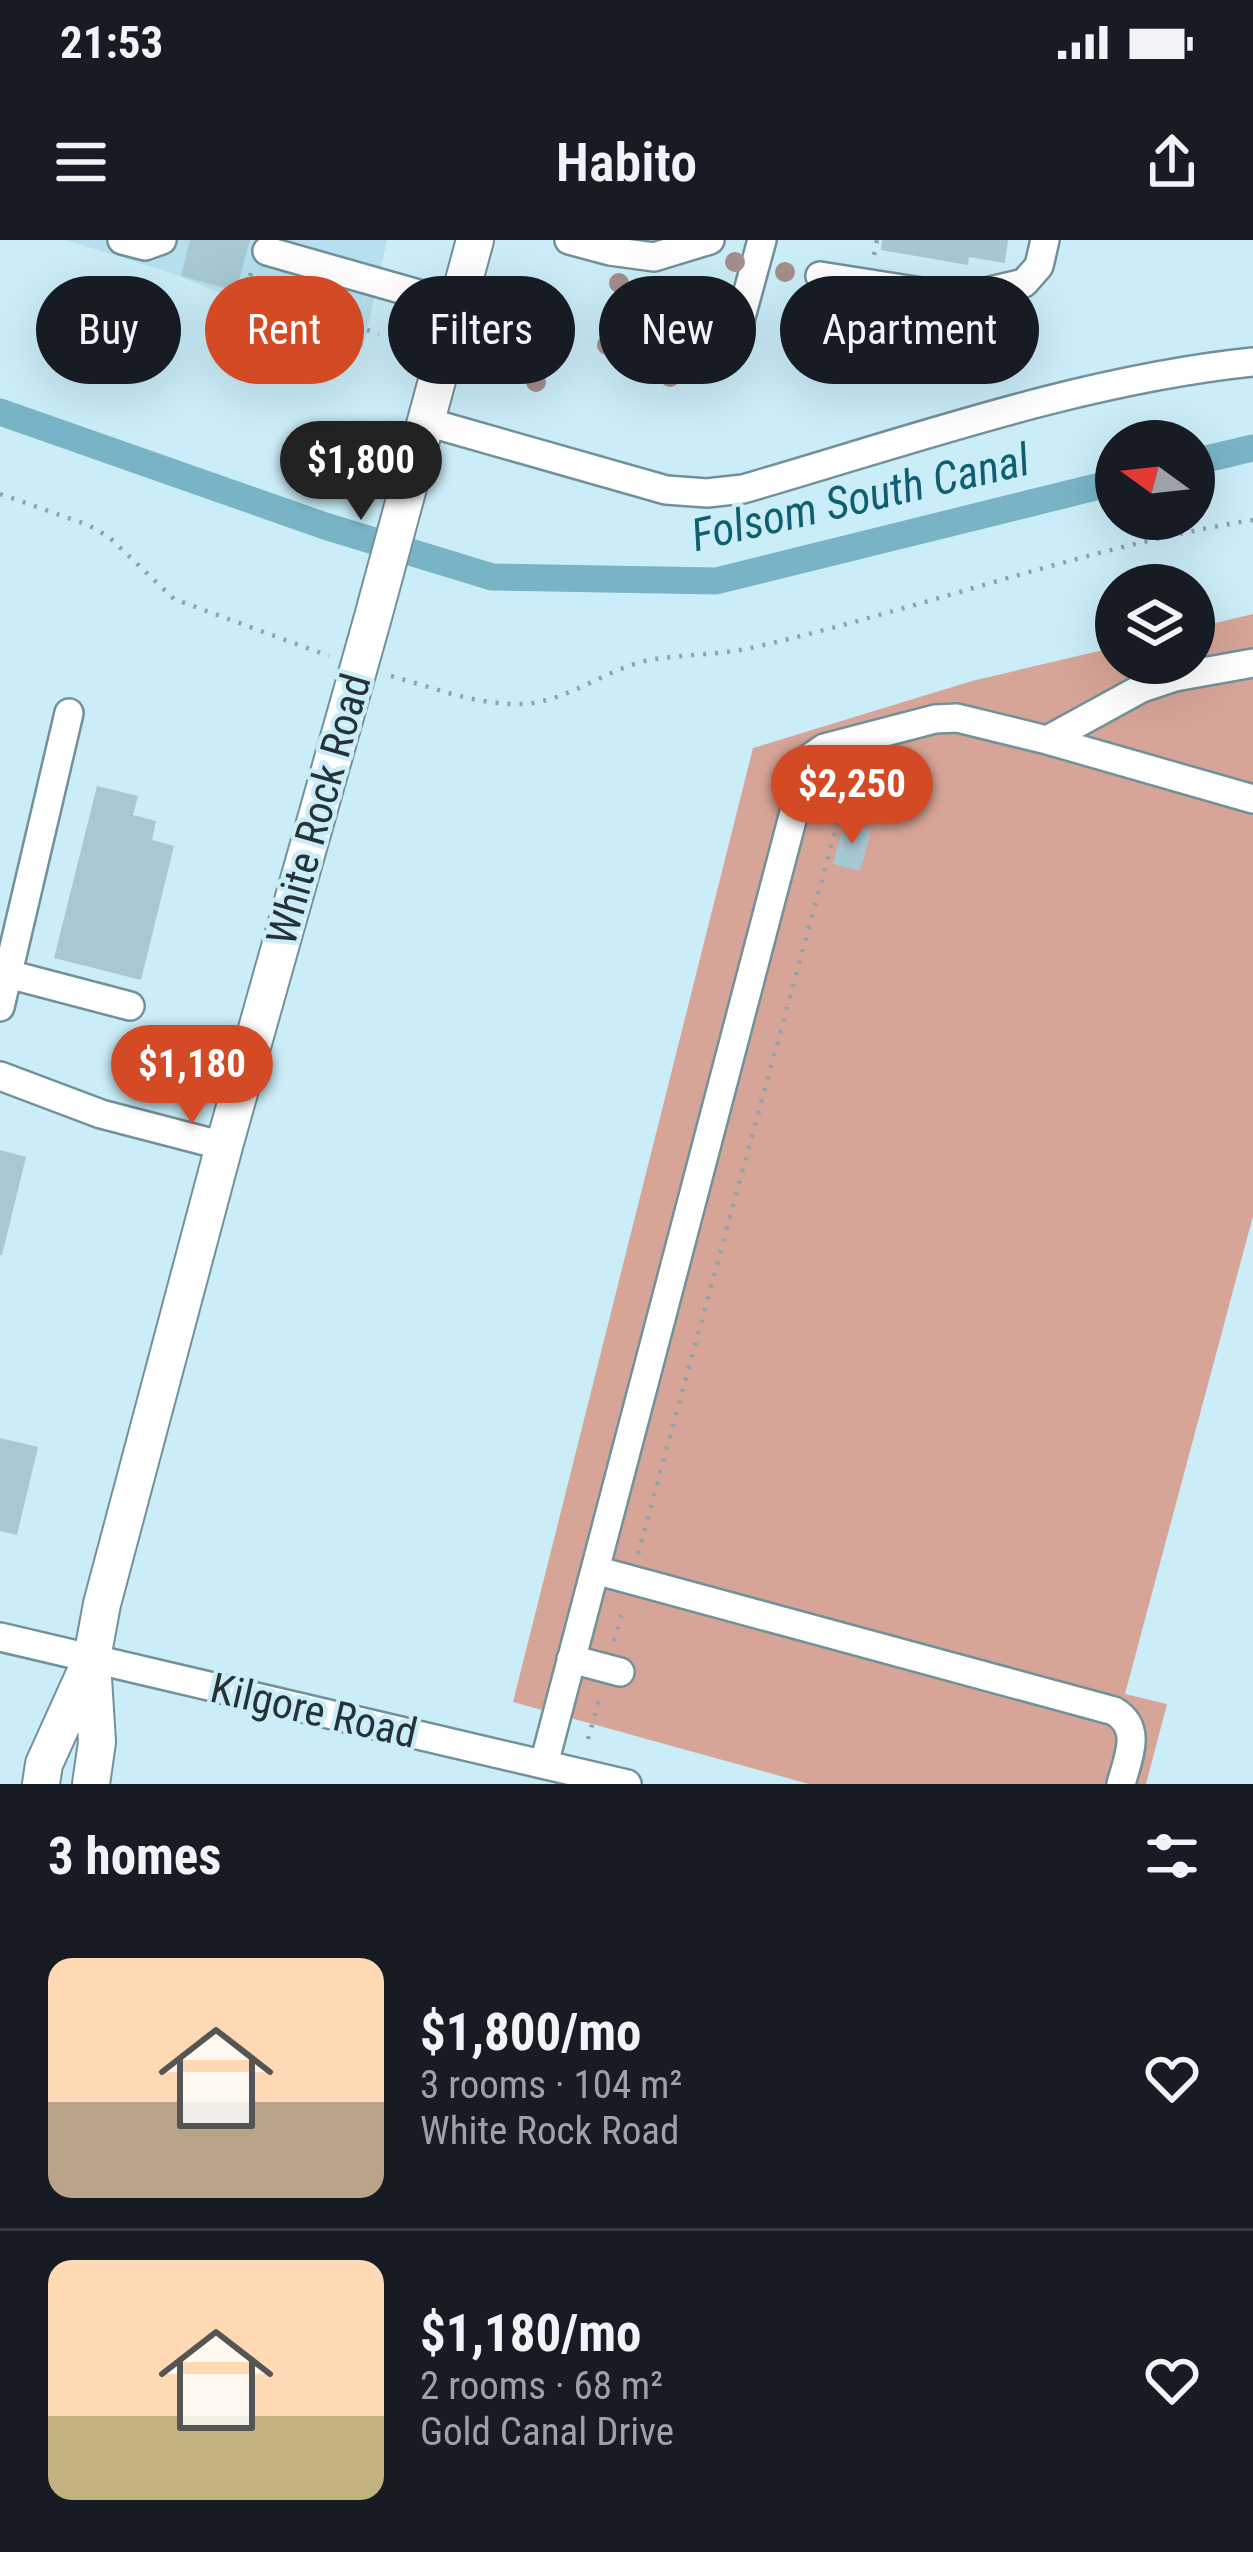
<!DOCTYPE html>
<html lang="en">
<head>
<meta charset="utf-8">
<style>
	:root { --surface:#171b24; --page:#20242c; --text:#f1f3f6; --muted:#9ea1a6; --line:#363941; --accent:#d34a25 }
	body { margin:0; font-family:"Roboto Condensed",sans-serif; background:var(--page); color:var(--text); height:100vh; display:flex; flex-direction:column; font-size:45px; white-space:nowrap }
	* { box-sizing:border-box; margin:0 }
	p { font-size:39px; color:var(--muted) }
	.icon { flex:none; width:66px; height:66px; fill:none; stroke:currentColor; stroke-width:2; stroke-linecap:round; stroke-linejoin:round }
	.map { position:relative; height:1544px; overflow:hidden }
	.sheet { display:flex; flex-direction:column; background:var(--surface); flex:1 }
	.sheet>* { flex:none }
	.top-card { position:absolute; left:36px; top:36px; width:1182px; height:108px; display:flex; gap:24px }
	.needle { width:78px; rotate:285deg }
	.fabs { position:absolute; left:1095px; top:180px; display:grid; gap:24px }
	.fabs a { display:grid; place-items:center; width:120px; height:120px; border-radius:50%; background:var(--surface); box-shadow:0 12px 48px #0002; font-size:60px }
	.price { position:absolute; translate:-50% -102px; padding:0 27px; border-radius:42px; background:var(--accent); color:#fff; font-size:39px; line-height:78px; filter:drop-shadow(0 3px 6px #0008) }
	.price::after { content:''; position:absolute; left:50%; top:72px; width:36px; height:27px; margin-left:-18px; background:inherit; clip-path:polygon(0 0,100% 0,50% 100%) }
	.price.current { background:#222; color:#fff }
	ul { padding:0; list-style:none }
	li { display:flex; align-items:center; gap:36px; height:300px; padding:0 48px }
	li+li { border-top:3px solid var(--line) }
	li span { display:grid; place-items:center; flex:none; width:336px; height:240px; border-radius:24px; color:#555 }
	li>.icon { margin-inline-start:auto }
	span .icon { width:144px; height:144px; fill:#fffc; stroke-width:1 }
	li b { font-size:51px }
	h2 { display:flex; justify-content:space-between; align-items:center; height:144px; padding:0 48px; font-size:51px }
	.pill { padding:0 42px; border-radius:54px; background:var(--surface); box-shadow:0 12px 48px #0002; font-size:42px; line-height:108px }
	.pill.current { background:var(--accent); color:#fff }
	.status { display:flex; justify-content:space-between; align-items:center; height:84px; padding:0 60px; background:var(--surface); direction:ltr }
	.status svg { height:33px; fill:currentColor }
	header { display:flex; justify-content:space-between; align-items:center; height:156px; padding:0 48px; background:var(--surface); font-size:54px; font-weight:600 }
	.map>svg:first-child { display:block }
</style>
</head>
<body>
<div class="status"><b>21:53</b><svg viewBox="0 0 49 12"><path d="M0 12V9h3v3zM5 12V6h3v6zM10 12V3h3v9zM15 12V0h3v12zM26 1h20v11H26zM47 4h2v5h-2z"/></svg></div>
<header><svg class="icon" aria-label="menu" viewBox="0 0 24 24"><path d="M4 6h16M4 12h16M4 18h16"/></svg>Habito<svg class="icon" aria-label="share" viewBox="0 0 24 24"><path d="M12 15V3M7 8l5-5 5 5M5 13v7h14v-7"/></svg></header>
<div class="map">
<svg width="1253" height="1544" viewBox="0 0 1253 1544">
	<rect width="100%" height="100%" fill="#caedf8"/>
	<path fill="#b6e0ee" d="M66,0h321l-24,109 -198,-78z"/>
	<path fill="#d7a598" d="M1253,374v602l-128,478 42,10 -21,80h-337l-296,-82 240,-954 219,-67 144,-34v16h78v-35z"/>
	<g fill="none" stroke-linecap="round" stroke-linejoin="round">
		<path stroke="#79b4c6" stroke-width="27" d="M0,172l325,114 167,51 224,4 400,-99
			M1194,222l59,-14"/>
	</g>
	<path fill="#a6c8d2" d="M190,0h60l-14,51 -55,-15z
		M882,0h126l-3,23 -36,-6 -1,8 -87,-15z
		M97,546l41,10 -5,19 23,6 -4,19 22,6 -33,134 -87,-22z
		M844,583l27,8 -11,40 -27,-7z
		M0,910l26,7 -24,98h-2z
		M0,1198l38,9 -21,88 -17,-4z"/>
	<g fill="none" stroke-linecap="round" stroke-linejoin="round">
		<defs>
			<path id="minor" d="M122,0l23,6 17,-6
				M569,0l41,11 44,6 56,-17
				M267,11l190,54
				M820,36l140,22 64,-15 15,-17 6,-26
				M738,88l24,-88
				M427,182l239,68 41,3 36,-4c166,-48 337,-109 510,-127
				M1047,500l95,-52 33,-11 78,-14
				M8,734l122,32
				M0,767l69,-294
				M0,836l101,38 123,32
				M595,1330l519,141c29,17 14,47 7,73
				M0,1397l627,147
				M571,1419l49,13
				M544,1524l264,-1005 16,-11 111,-29 22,-1 90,22 206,59"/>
			<path id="major" d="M41,1544l3,-20 48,-106 10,-54 122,-458 149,-529 102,-377
				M91,1544l6,-42 -5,-80"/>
		</defs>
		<use href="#minor" stroke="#71919b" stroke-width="32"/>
		<use href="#major" stroke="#71919b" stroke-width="40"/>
		<path stroke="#8aa4ac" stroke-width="4.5" stroke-dasharray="3 9" stroke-linecap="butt" d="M874,15l3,-15
			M251,33l-4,17 132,44
			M0,254l88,31 21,12 65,62 155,57
			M391,436c41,11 82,28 125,28 50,1 90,-37 139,-45 33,-5 67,-4 100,-12 167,-38 329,-100 498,-127
			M638,1314l215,-788
			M614,1401l10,-35
			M588,1499l13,-46"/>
		<use href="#minor" stroke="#fff" stroke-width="27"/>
		<use href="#major" stroke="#fff" stroke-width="36"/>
	</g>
	<g fill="#a38e89">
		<circle cx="735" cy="22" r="10"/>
		<circle cx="785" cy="32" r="10"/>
		<circle cx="619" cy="43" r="10"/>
		<circle cx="660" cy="51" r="10"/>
		<circle cx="723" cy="65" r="10"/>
		<circle cx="669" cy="79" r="10"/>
		<circle cx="563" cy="80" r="10"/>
		<circle cx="810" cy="100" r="10"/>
		<circle cx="607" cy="105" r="10"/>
		<circle cx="670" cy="137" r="10"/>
		<circle cx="536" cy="142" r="10"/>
	</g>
	<g text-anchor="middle" stroke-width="9" stroke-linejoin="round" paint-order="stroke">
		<g font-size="42" fill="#253236" stroke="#caedf8">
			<text transform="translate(318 569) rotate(-74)" y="15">White Rock Road</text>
			<text transform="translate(314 1470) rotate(13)" y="15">Kilgore Road</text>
		</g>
		<g font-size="45" font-style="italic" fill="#0e5f71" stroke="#caedf8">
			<text transform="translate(860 257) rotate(-13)" y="16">Folsom South Canal</text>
		</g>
	</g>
</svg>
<div class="fabs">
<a><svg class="needle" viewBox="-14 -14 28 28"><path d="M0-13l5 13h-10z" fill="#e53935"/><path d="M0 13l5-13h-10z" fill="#9ea1a6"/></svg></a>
<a><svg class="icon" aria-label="layers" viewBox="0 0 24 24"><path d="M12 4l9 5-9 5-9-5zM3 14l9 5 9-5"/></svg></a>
</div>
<b class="price current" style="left:361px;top:283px">$1,800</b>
<b class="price" style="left:852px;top:607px">$2,250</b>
<b class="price" style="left:192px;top:887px">$1,180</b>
<div class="top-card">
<a class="pill">Buy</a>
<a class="pill current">Rent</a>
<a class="pill">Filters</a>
<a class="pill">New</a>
<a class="pill">Apartment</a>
</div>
</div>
<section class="sheet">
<h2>3 homes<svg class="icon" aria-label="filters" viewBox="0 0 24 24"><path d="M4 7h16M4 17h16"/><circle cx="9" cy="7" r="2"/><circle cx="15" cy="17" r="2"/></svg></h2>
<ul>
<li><span style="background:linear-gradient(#ffd9b3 60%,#b9a48a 0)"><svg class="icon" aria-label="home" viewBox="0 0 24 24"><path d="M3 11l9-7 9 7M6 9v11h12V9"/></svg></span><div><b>$1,800/mo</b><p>3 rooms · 104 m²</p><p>White Rock Road</p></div><svg class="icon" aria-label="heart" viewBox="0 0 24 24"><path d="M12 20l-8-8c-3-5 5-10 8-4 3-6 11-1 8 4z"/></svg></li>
<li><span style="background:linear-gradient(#ffd9b3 65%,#c2b280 0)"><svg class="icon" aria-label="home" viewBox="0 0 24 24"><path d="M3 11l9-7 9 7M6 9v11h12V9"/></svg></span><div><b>$1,180/mo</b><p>2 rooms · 68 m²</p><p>Gold Canal Drive</p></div><svg class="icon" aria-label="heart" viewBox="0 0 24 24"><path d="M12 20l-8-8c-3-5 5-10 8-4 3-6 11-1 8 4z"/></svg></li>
</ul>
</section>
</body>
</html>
